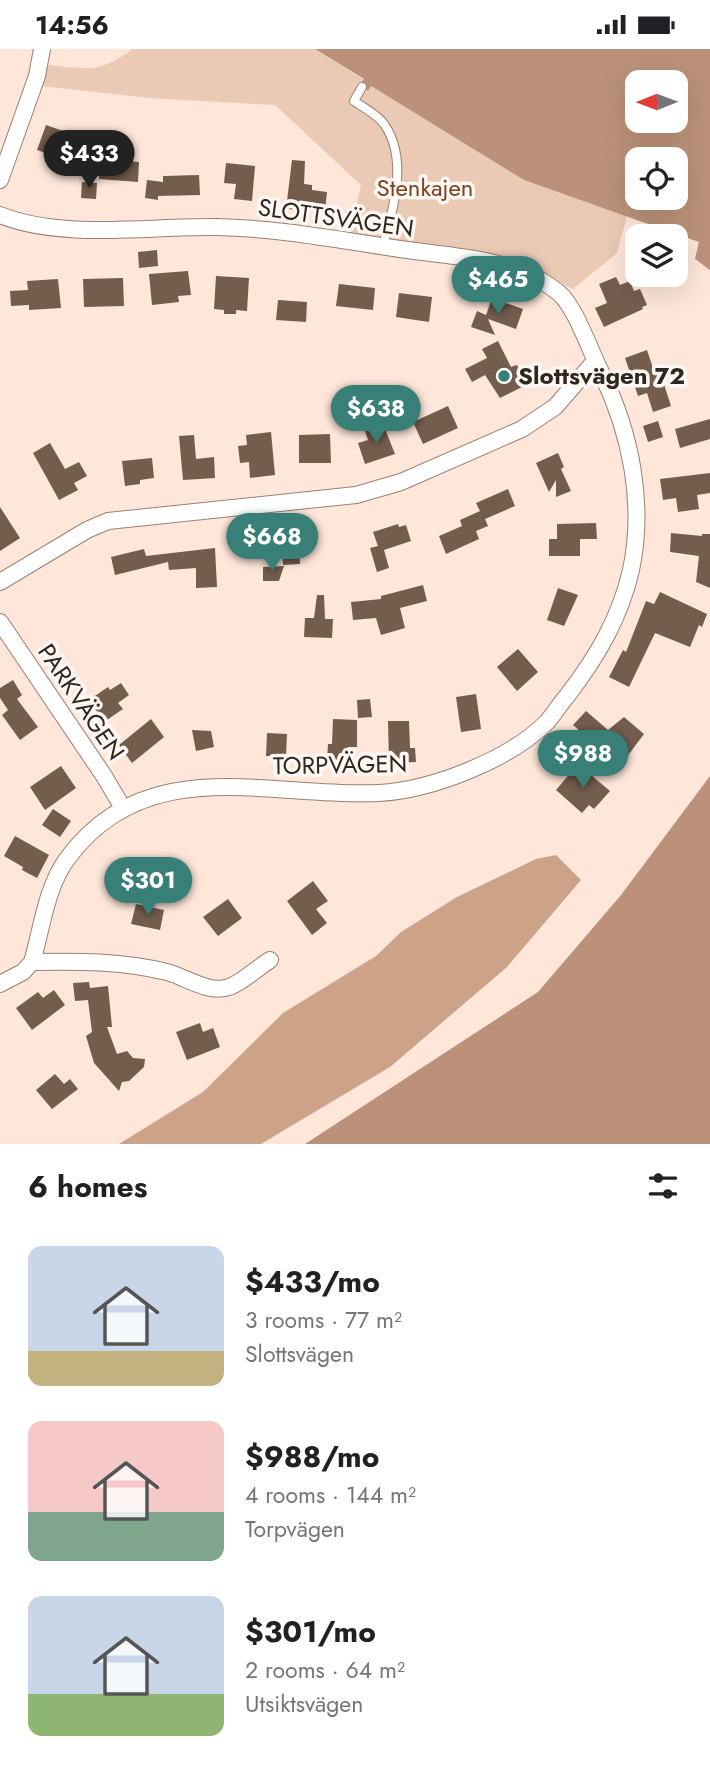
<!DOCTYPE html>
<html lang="en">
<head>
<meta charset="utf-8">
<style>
	:root { --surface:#fff; --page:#f2f2f2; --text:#202124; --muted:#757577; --accent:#387f78 }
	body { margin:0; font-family:Jost,sans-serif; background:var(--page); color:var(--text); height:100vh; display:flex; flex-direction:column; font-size:26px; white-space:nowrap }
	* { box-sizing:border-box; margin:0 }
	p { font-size:23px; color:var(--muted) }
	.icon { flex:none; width:38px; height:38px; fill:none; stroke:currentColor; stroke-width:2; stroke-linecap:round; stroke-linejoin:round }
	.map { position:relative; height:1095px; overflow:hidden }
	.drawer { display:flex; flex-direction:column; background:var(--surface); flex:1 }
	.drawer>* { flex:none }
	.needle { width:46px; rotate:269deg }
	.controls { position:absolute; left:625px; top:21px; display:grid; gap:14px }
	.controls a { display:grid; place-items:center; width:63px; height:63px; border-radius:14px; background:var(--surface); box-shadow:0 7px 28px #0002; font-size:35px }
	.price { position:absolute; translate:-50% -60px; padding:0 16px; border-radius:24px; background:var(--accent); color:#fff; font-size:23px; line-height:46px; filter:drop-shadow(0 2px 4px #0008) }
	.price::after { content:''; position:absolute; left:50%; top:42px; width:21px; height:16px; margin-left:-10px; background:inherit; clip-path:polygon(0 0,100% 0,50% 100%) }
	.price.active { background:#222; color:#fff }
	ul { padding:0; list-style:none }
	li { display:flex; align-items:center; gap:21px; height:175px; padding:0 28px }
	li span { display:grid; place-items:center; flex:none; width:196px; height:140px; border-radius:14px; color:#555 }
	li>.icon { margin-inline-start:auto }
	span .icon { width:84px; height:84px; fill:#fffc; stroke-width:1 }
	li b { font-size:30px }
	h2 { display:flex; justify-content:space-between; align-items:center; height:84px; padding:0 28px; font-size:30px }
	.status { display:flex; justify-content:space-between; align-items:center; height:49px; padding:0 35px; background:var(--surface); direction:ltr }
	.status svg { height:19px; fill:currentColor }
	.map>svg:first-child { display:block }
</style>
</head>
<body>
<div class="status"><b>14:56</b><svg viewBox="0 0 49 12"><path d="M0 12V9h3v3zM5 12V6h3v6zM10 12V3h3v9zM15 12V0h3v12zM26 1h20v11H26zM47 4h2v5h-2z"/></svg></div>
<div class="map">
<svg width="710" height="1095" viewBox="0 0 710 1095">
	<rect width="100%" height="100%" fill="#fee6d9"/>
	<path fill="#eac9b5" d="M133,0h182l49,31 -4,5 7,6 4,-5 153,94 103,36 -10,37 -44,36 -31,-16 -192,-36 11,-52 -86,-80 -126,-7 -108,-12 7,-21c42,4 49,9 85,-16z"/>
	<path fill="#cca289" d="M556,806l25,25 -74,87 -117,100 -129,77h-142l84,-52 80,-79 93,-57 25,-24 56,-35 79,-38z"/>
	<path fill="#bb9279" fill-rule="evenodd" d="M315,0h395v221l-15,-11 4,-17 -175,-62 -153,-94 -3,5 -9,-6 5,-6zM637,33h39v39h-39zM637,110h39v39h-39z
		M710,727v368h-405l233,-152 83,-97z"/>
	<path fill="#755d4e" d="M46,76l26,9 -9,25 -26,-9z
		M112,102l16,1v9l11,1 -1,20 -39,-3 1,-19h11z
		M292,111l13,1 -1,23 8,1v5l15,2 -2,19 -39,-2z
		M226,114l29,3 -3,35 -18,-2 2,-15 -12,-1z
		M199,126l1,20 -42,1v4l-13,-2 2,-18 16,2v-6z
		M82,133l15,1 -1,16 -15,-1z
		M157,201l1,16 -19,2 -1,-16z
		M188,222l3,24 -13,1 1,6 -27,3 -3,-31z
		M216,227l33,2 -2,33 -11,-1v4h-12v-4l-10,-1z
		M616,228l4,8 10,-4 4,10 6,-2 7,16 -5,2 1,2 -39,18 -9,-19 12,-5 -8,-19z
		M123,229l1,28 -40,1 -1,-28z
		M58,230l3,29 -32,2v-5l-18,1 -1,-15 18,-1 -1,-9z
		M339,235l36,4 -2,22 -37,-4z
		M399,244l33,4 -3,25 -33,-5z
		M492,249l31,11 -7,20 -28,-10 7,16 -24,-8 6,-16 9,4z
		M278,251l29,2 -1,20 -30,-2z
		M498,292l13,26 6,-2 9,20 -26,13 -15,-23 -13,7 -7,-13 22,-11 -5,-9z
		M647,301l6,18 5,-2 13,40 -18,6 -6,-19 -9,3 -13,-38z
		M448,357l10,22 -35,16 -10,-22z
		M710,370v20l-30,9 -5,-19z
		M658,372l5,16 -15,5 -5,-16z
		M383,375l12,30 -30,10 -7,-21 10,-3 -3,-9z
		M271,383l4,43 -25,3 -1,-16 -9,1 -2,-17 9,-1 -1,-10z
		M330,385l1,29h-32v-28z
		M194,386l2,24 18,-2 1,21 -32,2 -4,-44z
		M50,394l15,26 14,-7 8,14 -13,7 4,7 -19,10 -26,-47z
		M558,404l6,14 -3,2 10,22 -15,6v-17l-7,12 -13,-29z
		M152,409l2,20 -14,2v4l-15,2 -3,-25z
		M710,424v20l-13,2 2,14 -21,3 -2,-14 -13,2 -3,-21z
		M508,440l7,17 -30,13 3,7 -12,5 3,8 -33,15 -7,-18 23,-10 -2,-6 20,-9 -4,-8z
		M0,458l20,31 -20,13z
		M596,474l1,16h-17v17h-31v-17h8v-15z
		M398,475l1,3 7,-2 5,16 -27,9 5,18 -12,4 -7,-24 8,-2 -5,-14z
		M671,484l31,3v-2h8v54l-14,-6 3,-26 -29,-4z
		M299,495l1,20 -17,1 -1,-20z
		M215,499l2,39 -21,1v-20l-27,2 -1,-8 -53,13 -4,-18 33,-8 2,7z
		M284,517l-5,15h-16v-14z
		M423,536l4,16 -27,7 5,20 -24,7 -5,-17 -23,2 -2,-18 30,-3v-3z
		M558,539l20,7 -14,31 -17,-6z
		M660,543l47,22 -5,13 -3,-2 -9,22 -35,-14 -26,54 -20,-10 14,-27 3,2 20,-51 8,3z
		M317,546h7l1,24h8l-1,19 -28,-1 1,-19h9z
		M518,600l20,23 -21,19 -20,-24z
		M13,631l9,15 -5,4 21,28 -18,13 -18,-25 6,-5 -8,-12v-10z
		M121,634l8,12 -11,8 5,6 -19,13 -15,-22 19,-13 2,3z
		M476,645l5,35 -20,3 -5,-35z
		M370,650l2,18 -14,1 -1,-18z
		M586,662l22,19 16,-13 20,17 -21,28 -21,-18 -3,4 -26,-23z
		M151,670l13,18 -32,26 -13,-18z
		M333,670l24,1v27h-9v14l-21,-1 1,-16h4z
		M388,672h21l1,27h5l1,14 -27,1z
		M192,681l19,1 3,16 -18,4z
		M267,684l20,1 -1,22h-20z
		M578,715l32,27 -16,18 -5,-4 -7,8 -26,-23z
		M61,717l15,22 -31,22 -15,-23z
		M53,760l18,12 -11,16 -18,-12z
		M15,787l34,19 -12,23 -15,-8 1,-3 -19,-11z
		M313,832l15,20 -12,8 11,14 -15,12 -25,-34z
		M228,850l14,19 -24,18 -15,-19z
		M136,855l28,6 -4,20 -29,-6z
		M89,933l1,6 18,-2 4,41h-5l10,27 10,-3 6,7 12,1 -1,8 -15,14 -7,1 -3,9 -25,-28 -8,-27 6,-4 -4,-32 -13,1 -2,-18z
		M54,941l11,15 -33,25 -16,-22 22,-16 5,6z
		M200,974l3,9 10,-4 7,19 -33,13 -11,-28z
		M55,1025l9,10 6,-5 8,10 -26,20 -16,-19z"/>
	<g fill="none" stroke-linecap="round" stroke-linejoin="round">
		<defs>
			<path id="service" d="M362,38l-8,14c10,7 24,14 30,23 25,35 9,86 -1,122"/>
			<path id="minor" d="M0,131l37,-104 5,-27
				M0,166c62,25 149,11 216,12 61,1 123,13 184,22 40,6 85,8 123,23 13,5 25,12 36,21 18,16 31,59 43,81 29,60 43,130 29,196 -11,48 -34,87 -64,126 -7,8 -13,18 -20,26 -38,38 -115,68 -168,71 -111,5 -233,-42 -312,66 -21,29 -25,69 -35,103
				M0,533l87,-52 21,-9 248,-26 45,-13 121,-53 33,-22 40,-46
				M0,573l104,154 19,32
				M0,935l23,-12 9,-10c46,-1 90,-1 135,10 19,5 41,22 62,15 13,-4 28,-19 41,-27"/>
		</defs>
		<use href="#service" stroke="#9a8071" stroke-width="10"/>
		<use href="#minor" stroke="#9a8071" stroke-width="18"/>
		<use href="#service" stroke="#fff" stroke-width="8"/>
		<use href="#minor" stroke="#fff" stroke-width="16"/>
	</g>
	<circle fill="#387f78" stroke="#fdf8f4" stroke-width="2.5" cx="504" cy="327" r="7"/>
	<g text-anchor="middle" stroke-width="7" stroke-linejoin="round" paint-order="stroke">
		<g font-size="24" fill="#7a431d" stroke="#fdf8f4">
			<text x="425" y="147">Stenkajen</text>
		</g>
		<g font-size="24" fill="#302620" stroke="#fdf8f4">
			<text transform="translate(336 169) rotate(8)" y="8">SLOTTSVÄGEN</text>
			<text transform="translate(81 653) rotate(56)" y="8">PARKVÄGEN</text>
			<text transform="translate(340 716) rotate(-1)" y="8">TORPVÄGEN</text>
		</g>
		<g font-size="24" font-weight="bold" fill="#302620" stroke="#fdf8f4" text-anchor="start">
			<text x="518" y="335">Slottsvägen 72</text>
		</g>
	</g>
</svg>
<div class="controls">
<a><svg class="needle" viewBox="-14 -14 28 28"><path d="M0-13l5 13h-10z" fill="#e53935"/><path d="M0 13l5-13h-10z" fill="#757577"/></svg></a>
<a><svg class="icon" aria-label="locate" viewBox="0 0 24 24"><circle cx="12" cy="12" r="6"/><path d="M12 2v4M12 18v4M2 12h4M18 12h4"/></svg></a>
<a><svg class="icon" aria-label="layers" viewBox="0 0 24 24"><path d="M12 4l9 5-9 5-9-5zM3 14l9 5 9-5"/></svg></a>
</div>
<b class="price active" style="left:89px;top:141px">$433</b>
<b class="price" style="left:498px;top:267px">$465</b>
<b class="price" style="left:376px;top:396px">$638</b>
<b class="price" style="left:272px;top:524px">$668</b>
<b class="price" style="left:583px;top:741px">$988</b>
<b class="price" style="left:148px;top:868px">$301</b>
</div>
<section class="drawer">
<h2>6 homes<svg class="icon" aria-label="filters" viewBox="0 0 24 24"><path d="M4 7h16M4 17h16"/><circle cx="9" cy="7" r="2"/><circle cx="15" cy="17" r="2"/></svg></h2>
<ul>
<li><span style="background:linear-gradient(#c9d6e8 75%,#c2b280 0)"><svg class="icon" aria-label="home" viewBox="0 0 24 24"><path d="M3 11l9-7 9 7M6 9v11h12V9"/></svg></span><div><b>$433/mo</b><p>3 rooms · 77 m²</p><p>Slottsvägen</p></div></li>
<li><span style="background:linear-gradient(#f6c9c9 65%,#7fa58c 0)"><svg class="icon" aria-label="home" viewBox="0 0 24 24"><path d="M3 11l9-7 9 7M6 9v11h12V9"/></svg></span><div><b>$988/mo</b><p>4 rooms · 144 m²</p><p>Torpvägen</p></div></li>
<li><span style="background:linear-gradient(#c9d6e8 70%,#8fb573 0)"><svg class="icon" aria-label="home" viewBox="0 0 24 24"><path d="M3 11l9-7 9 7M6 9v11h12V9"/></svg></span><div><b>$301/mo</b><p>2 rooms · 64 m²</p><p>Utsiktsvägen</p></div></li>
</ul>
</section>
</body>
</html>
